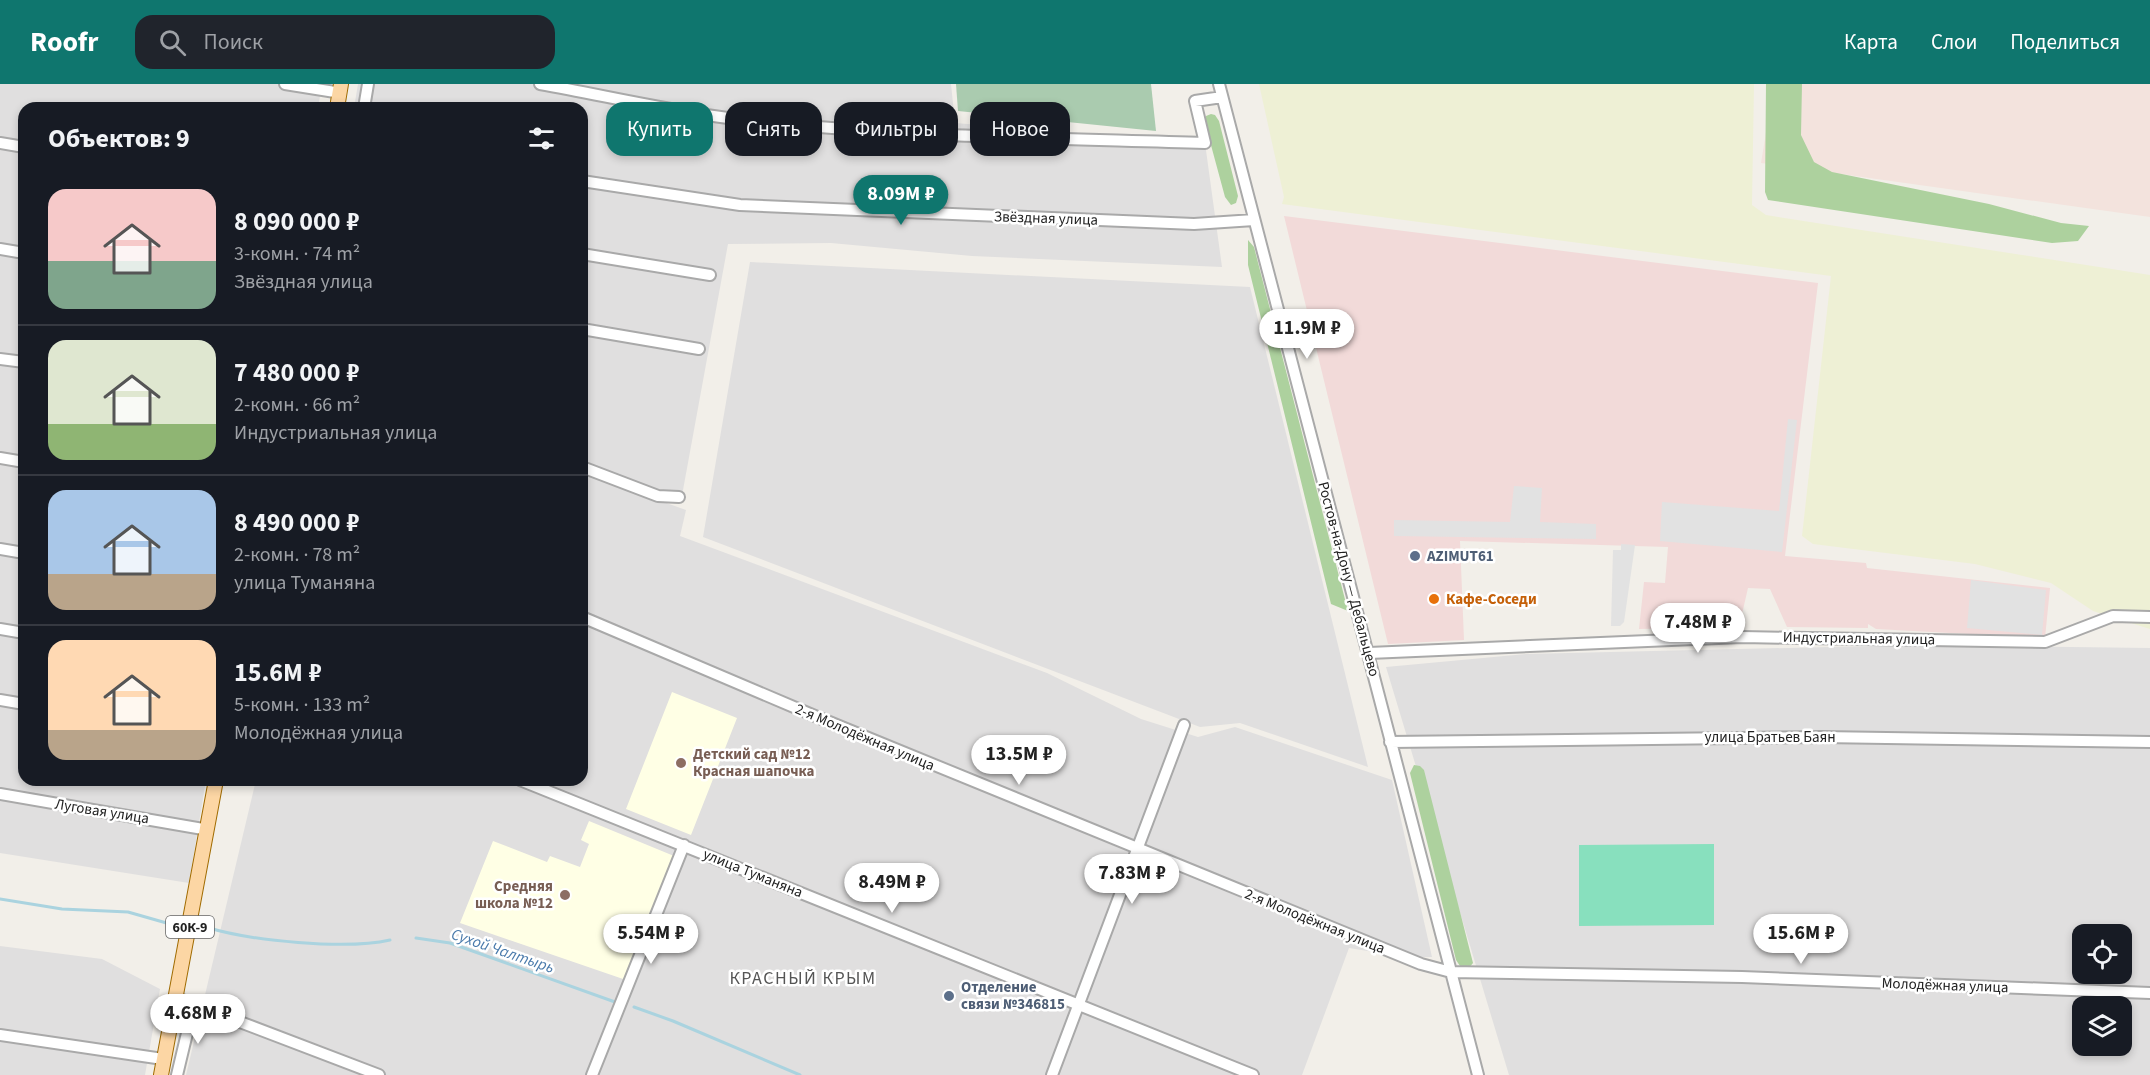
<!DOCTYPE html>
<html lang="ru">
<head>
<meta charset="utf-8">
<style>
	:root { --surface:#171b24; --page:#20242c; --text:#f1f3f6; --muted:#9ea1a6; --line:#363941; --accent:#0f766e }
	body { margin:0; font-family:"Source Sans 3",sans-serif; background:var(--page); color:var(--text); height:100vh; display:flex; flex-direction:column; font-size:22px; white-space:nowrap }
	* { box-sizing:border-box; margin:0 }
	p { font-size:20px; color:var(--muted) }
	.icon { flex:none; width:33px; height:33px; fill:none; stroke:currentColor; stroke-width:2; stroke-linecap:round; stroke-linejoin:round }
	.map { position:relative; flex:1; overflow:hidden }
	.panel { position:absolute; left:18px; top:18px; width:570px; height:684px; display:flex; flex-direction:column; background:var(--surface); border-radius:18px; box-shadow:0 3px 9px #0003 }
	.panel>* { flex:none }
	.banner { position:absolute; left:606px; top:18px; width:570px; height:54px; display:flex; gap:12px }
	.tools { position:absolute; left:2072px; top:840px; display:grid; gap:12px }
	.tools a { display:grid; place-items:center; width:60px; height:60px; border-radius:12px; background:var(--surface); box-shadow:0 3px 9px #0003; font-size:30px }
	.price { position:absolute; translate:-50% -51px; padding:0 14px; border-radius:21px; background:#fff; color:#222; font-size:20px; line-height:39px; filter:drop-shadow(0 2px 3px #0008) }
	.price::after { content:''; position:absolute; left:50%; top:36px; width:18px; height:14px; margin-left:-9px; background:inherit; clip-path:polygon(0 0,100% 0,50% 100%) }
	.price.current { background:var(--accent); color:#fff }
	ul { padding:0; list-style:none }
	li { display:flex; align-items:center; gap:18px; height:150px; padding:0 30px }
	li+li { border-top:2px solid var(--line) }
	li span { display:grid; place-items:center; flex:none; width:168px; height:120px; border-radius:18px; color:#555 }
	li>.icon { margin-inline-start:auto }
	span .icon { width:72px; height:72px; fill:#fffc; stroke-width:1 }
	li b { font-size:26px }
	h2 { display:flex; justify-content:space-between; align-items:center; height:72px; padding:0 30px; font-size:26px }
	.tag { padding:0 21px; border-radius:18px; background:var(--surface); box-shadow:0 3px 9px #0003; font-size:21px; line-height:54px }
	.tag.current { background:var(--accent); color:#fff }
	header { display:flex; align-items:center; gap:36px; box-sizing:border-box; height:84px; padding:0 30px; background:var(--accent); color:#fff }
	header strong { font-size:28px }
	nav { display:flex; gap:33px; margin-inline-start:auto; font-size:21px }
	.search { width:420px; height:54px; background:var(--page); display:flex; align-items:center; gap:15px; box-sizing:border-box; padding:0 21px; border-radius:18px; color:var(--muted); font-size:22px }
	.map>svg:first-child { display:block }
</style>
</head>
<body>
<header>
<strong>Roofr</strong>
<div class="search"><svg class="icon" aria-label="search" viewBox="0 0 24 24"><circle cx="10" cy="10" r="6"/><path d="M15 15l6 6"/></svg>Поиск</div>
<nav><a>Карта</a><a>Слои</a><a>Поделиться</a></nav>
</header>
<div class="map">
<svg width="2150" height="991" viewBox="0 0 2150 991">
	<rect width="100%" height="100%" fill="#f2efe9"/>
	<path fill="#e0dfdf" fill-rule="evenodd" d="M0,0h322l-4,24h-294v672h182l-17,103 -189,-30z
		M358,0h593l4,39 250,20 17,124 -250,-11 -141,-13 -103,1 -47,257 -99,-35v-358h-228z
		M750,178l500,25 118,480 -128,-44 -40,4 -497,-190z
		M582,389l104,37 -6,26 367,137 94,46 57,18 37,-10 157,53 40,177h-27l-56,-9 -47,127h-1116l70,-295h326z
		M1915,561l235,3v427h-641l-123,-408 140,-13zM2082,850h39v40h-39zM2082,922h39v40h-39z
		M0,862l102,13 58,30 -15,86h-145z"/>
	<path fill="#f2dad9" d="M1284,132l534,67 -33,273 81,7 1,5 183,20 -5,50 -169,-9 -8,-5v4l-81,-1 -17,-38 -22,-1 -9,39 -100,2 5,-47 21,1 3,-36 -208,-6 4,99 -76,4z"/>
	<path fill="#ffffe5" d="M672,608l65,26 -46,117 -65,-26z
		M589,737l85,35 -48,124 -166,-57 33,-82 54,21 3,-6 30,11 9,-23 -8,-4z"/>
	<path fill="#f3e3dd" d="M1774,0h376v133l-389,-54z"/>
	<path fill="#eef0d5" d="M1259,0h495l-2,121 14,10 384,60v354l-57,-18 -42,-28 -76,-19 -162,-20 -11,-8 29,-260 -549,-72 2,-7z"/>
	<path fill="#add19e" d="M1766,0h36l-1,51 13,27 18,10 157,32 72,19 28,3 -11,15 -26,2 -284,-43 -3,-8z
		M1211,30l4,1 4,6 19,75 -2,7 -5,2 -6,-8 -20,-74 1,-7z
		M1248,156l6,7 94,364 -17,-7 -83,-339z
		M1414,681l6,1 4,4 49,193 -5,6 -8,-3 -4,-6 -46,-187z"/>
	<path fill="#aacbaf" d="M956,0h195l5,47 -198,-20z"/>
	<path fill="#88e0be" d="M1714,760v81l-135,1v-81z"/>
	<path fill="#e2e2e2" d="M1788,335l9,1 -15,132 -122,-11 2,-39 117,9z
		M1514,402l28,2 -2,34 56,2v15l-202,-3v-16l116,2z
		M1621,460l14,1 -11,77 -4,4h-9l2,-76h8z
		M1971,496l75,10 -4,45 -75,-7z"/>
	<g fill="none" stroke-linecap="round" stroke-linejoin="round">
		<path stroke="#aad3df" stroke-width="3" d="M0,815l62,10 66,3 49,14
			M206,843c44,14 140,23 184,13
			M416,854l34,5 165,59
			M634,923l39,14 127,54"/>
		<defs>
			<path id="minor" d="M285,0l50,8
				M540,0c62,11 125,26 188,34 158,19 318,20 477,25l-10,-42 27,-4
				M1219,0l259,991
				M364,24l4,-24
				M0,59l24,4
				M582,97l158,24 454,19 60,-4
				M0,165l24,4
				M582,170l128,21
				M582,245l117,20
				M0,275l24,3
				M0,374l24,4
				M582,383l76,29 21,1
				M0,465l24,4
				M582,533l240,102 599,245 30,8 291,5 408,16
				M0,545l24,4
				M1369,569l373,-16 303,5 68,-26 37,1
				M0,616l24,4
				M1390,658l431,-5 329,5
				M520,696l733,295
				M0,710l203,35
				M177,914l202,77
				M0,951l163,24
				M177,991l11,-46 17,-20
				M592,991l92,-230
				M1052,991l132,-350"/>
			<path id="major" d="M337,24l4,-24
				M161,991l55,-295"/>
		</defs>
		<use href="#minor" stroke="#a9a9a9" stroke-width="14"/>
		<use href="#major" stroke="#a06b00" stroke-width="16"/>
		<use href="#minor" stroke="#fff" stroke-width="10"/>
		<use href="#major" stroke="#fcd6a4" stroke-width="14"/>
	</g>
	<g fill="#5c6f8a" stroke="#fff" stroke-width="2">
		<circle cx="1415" cy="472" r="6"/>
		<circle cx="949" cy="912" r="6"/>
	</g>
	<circle fill="#e8710a" stroke="#fff" stroke-width="2" cx="1434" cy="515" r="6"/>
	<g fill="#8d6e63" stroke="#fff" stroke-width="2">
		<circle cx="681" cy="679" r="6"/>
		<circle cx="565" cy="811" r="6"/>
	</g>
	<g text-anchor="middle" stroke-width="5" stroke-linejoin="round" paint-order="stroke">
		<rect fill="#fff" stroke="#646464" stroke-width="1.5" x="166" y="832" width="48" height="22" rx="4.5"/>
		<g font-size="14" font-weight="bold" fill="#222">
			<text x="190" y="848">60К-9</text>
		</g>
		<g font-size="15" fill="#222" stroke="#fff">
			<text transform="translate(1046 134) rotate(2)" y="5">Звёздная улица</text>
			<text transform="translate(1349 495) rotate(75)" y="5">Ростов-на-Дону — Дебальцево</text>
			<text transform="translate(1859 554) rotate(1)" y="5">Индустриальная улица</text>
			<text transform="translate(865 653) rotate(23)" y="5">2-я Молодёжная улица</text>
			<text x="1770" y="658">улица Братьев Баян</text>
			<text transform="translate(102 727) rotate(9)" y="5">Луговая улица</text>
			<text transform="translate(753 789) rotate(22)" y="5">улица Туманяна</text>
			<text transform="translate(1315 837) rotate(22)" y="5">2-я Молодёжная улица</text>
			<text transform="translate(1945 901) rotate(2)" y="5">Молодёжная улица</text>
		</g>
		<g font-size="15" font-weight="bold" fill="#4e5e75" stroke="#fff" text-anchor="start">
			<text x="1427" y="477">AZIMUT61</text>
			<text x="961" y="908">Отделение<tspan x="961" dy="17">связи №346815</tspan></text>
		</g>
		<g font-size="15" font-weight="bold" fill="#c56008" stroke="#fff" text-anchor="start">
			<text x="1446" y="520">Кафе-Соседи</text>
		</g>
		<g font-size="15" font-weight="bold" fill="#785e54" stroke="#fff" text-anchor="start">
			<text x="693" y="675">Детский сад №12<tspan x="693" dy="17">Красная шапочка</tspan></text>
			<text x="553" y="807" text-anchor="end">Средняя<tspan x="553" dy="17">школа №12</tspan></text>
		</g>
		<g font-size="16" font-style="italic" fill="#4a7aab" stroke="#fff">
			<text transform="translate(503 866) rotate(19)" y="6">Сухой Чалтырь</text>
		</g>
		<g font-size="18" letter-spacing="1.5" fill="#555" stroke="#fff">
			<text x="803" y="900">КРАСНЫЙ КРЫМ</text>
		</g>
	</g>
</svg>
<div class="tools">
<a><svg class="icon" aria-label="locate" viewBox="0 0 24 24"><circle cx="12" cy="12" r="6"/><path d="M12 2v4M12 18v4M2 12h4M18 12h4"/></svg></a>
<a><svg class="icon" aria-label="layers" viewBox="0 0 24 24"><path d="M12 4l9 5-9 5-9-5zM3 14l9 5 9-5"/></svg></a>
</div>
<b class="price current" style="left:901px;top:142px">8.09M ₽</b>
<b class="price" style="left:1307px;top:276px">11.9M ₽</b>
<b class="price" style="left:1698px;top:570px">7.48M ₽</b>
<b class="price" style="left:1019px;top:702px">13.5M ₽</b>
<b class="price" style="left:1132px;top:821px">7.83M ₽</b>
<b class="price" style="left:892px;top:830px">8.49M ₽</b>
<b class="price" style="left:651px;top:881px">5.54M ₽</b>
<b class="price" style="left:1801px;top:881px">15.6M ₽</b>
<b class="price" style="left:198px;top:961px">4.68M ₽</b>
<div class="banner">
<a class="tag current">Купить</a>
<a class="tag">Снять</a>
<a class="tag">Фильтры</a>
<a class="tag">Новое</a>
</div>
<section class="panel">
<h2>Объектов: 9<svg class="icon" aria-label="filters" viewBox="0 0 24 24"><path d="M4 7h16M4 17h16"/><circle cx="9" cy="7" r="2"/><circle cx="15" cy="17" r="2"/></svg></h2>
<ul>
<li><span style="background:linear-gradient(#f6c9c9 60%,#7fa58c 0)"><svg class="icon" aria-label="home" viewBox="0 0 24 24"><path d="M3 11l9-7 9 7M6 9v11h12V9"/></svg></span><div><b>8 090 000 ₽</b><p>3-комн. · 74 m²</p><p>Звёздная улица</p></div></li>
<li><span style="background:linear-gradient(#dfe7d0 70%,#8fb573 0)"><svg class="icon" aria-label="home" viewBox="0 0 24 24"><path d="M3 11l9-7 9 7M6 9v11h12V9"/></svg></span><div><b>7 480 000 ₽</b><p>2-комн. · 66 m²</p><p>Индустриальная улица</p></div></li>
<li><span style="background:linear-gradient(#a9c7e8 70%,#b9a48a 0)"><svg class="icon" aria-label="home" viewBox="0 0 24 24"><path d="M3 11l9-7 9 7M6 9v11h12V9"/></svg></span><div><b>8 490 000 ₽</b><p>2-комн. · 78 m²</p><p>улица Туманяна</p></div></li>
<li><span style="background:linear-gradient(#ffd9b3 75%,#b9a48a 0)"><svg class="icon" aria-label="home" viewBox="0 0 24 24"><path d="M3 11l9-7 9 7M6 9v11h12V9"/></svg></span><div><b>15.6M ₽</b><p>5-комн. · 133 m²</p><p>Молодёжная улица</p></div></li>
</ul>
</section>
</div>
</body>
</html>
